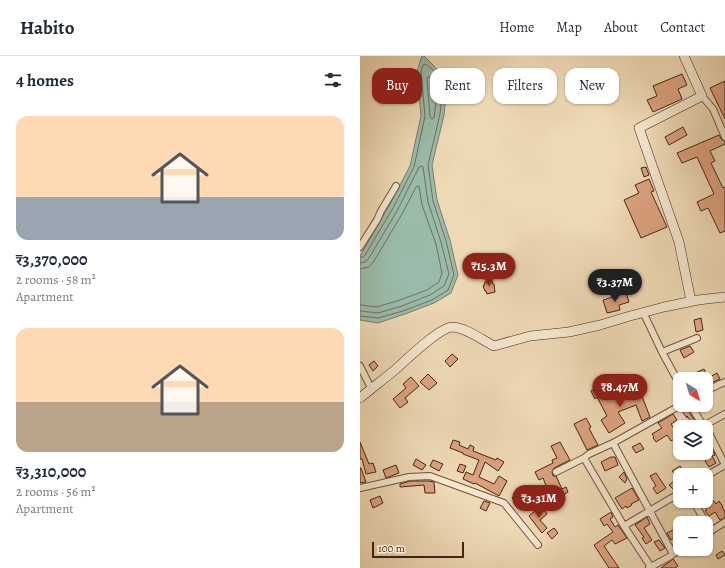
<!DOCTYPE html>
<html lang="en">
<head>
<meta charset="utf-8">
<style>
	:root { --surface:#fff; --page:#f6f6f7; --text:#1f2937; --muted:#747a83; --line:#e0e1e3; --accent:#8f2418 }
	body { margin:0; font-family:Alegreya,serif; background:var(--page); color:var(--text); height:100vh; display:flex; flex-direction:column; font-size:15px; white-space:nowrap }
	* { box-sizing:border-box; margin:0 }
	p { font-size:13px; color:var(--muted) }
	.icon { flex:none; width:22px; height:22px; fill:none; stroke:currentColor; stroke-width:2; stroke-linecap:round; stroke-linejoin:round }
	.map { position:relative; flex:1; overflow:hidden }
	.details { display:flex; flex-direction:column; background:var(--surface); width:360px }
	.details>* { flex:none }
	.top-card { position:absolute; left:12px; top:12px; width:293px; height:36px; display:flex; gap:8px }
	.needle { width:26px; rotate:142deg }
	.buttons { position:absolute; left:313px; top:316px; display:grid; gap:8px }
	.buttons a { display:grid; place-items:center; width:40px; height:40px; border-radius:8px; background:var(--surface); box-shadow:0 1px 3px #0004; font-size:20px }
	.scale { position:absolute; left:12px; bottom:10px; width:92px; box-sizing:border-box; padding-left:4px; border:2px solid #472512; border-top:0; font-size:11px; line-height:14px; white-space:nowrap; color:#472512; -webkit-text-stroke:3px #f4e6cf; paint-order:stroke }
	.price { position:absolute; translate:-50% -34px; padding:0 9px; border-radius:14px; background:var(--accent); color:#fff; font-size:13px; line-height:26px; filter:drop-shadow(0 1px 2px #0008) }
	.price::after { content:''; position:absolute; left:50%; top:24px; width:12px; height:9px; margin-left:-6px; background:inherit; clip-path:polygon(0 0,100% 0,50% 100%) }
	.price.on { background:#222; color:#fff }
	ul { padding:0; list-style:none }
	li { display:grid; align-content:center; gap:8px; height:212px; padding:0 16px }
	li span { display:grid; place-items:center; height:124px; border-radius:12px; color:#555 }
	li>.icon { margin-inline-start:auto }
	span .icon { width:72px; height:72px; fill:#fffc; stroke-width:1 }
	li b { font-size:17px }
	h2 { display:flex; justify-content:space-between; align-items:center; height:48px; padding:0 16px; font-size:17px }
	.pill { padding:0 14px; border-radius:12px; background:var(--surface); box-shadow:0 1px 3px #0004; font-size:14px; line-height:36px }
	.pill.on { background:var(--accent); color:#fff }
	header { display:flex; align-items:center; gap:24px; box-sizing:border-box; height:56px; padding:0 20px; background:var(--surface); border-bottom:1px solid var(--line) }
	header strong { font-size:19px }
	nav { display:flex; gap:22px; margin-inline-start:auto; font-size:14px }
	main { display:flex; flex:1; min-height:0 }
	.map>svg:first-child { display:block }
</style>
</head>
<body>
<header>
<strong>Habito</strong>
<nav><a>Home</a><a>Map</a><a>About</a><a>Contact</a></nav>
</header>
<main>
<section class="details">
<h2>4 homes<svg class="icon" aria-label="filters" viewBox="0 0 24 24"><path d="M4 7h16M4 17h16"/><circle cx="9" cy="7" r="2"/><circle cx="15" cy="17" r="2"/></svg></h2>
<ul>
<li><span style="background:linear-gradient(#ffd9b3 65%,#9aa5b1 0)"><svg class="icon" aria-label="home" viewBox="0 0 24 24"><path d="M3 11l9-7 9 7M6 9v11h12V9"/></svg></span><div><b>₹3,370,000</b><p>2 rooms · 58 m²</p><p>Apartment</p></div></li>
<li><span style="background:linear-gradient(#ffd9b3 60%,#b9a48a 0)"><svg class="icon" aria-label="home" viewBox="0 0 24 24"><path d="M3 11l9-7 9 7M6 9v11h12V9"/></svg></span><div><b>₹3,310,000</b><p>2 rooms · 56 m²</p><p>Apartment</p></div></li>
</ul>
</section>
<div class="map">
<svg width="365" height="512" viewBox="0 0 365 512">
	<rect width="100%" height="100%" fill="#eed9b5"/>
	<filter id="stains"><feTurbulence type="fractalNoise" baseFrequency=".005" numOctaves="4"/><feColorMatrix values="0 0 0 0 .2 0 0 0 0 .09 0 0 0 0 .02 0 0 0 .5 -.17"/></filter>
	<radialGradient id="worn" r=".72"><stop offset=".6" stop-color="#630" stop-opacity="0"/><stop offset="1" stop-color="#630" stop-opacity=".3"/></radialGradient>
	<path fill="#9abba9" stroke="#797f6d" d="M62,0h2l13,13 9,24 -2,22 -12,50 5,35 13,40 8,35 -7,18 -17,10 -29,11 -27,9 -18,-3v-64l29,-50 21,-40 11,-50 -4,-45z"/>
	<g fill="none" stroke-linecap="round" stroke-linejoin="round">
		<path stroke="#70705e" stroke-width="1" d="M68,21l3,1 6,16 -3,24 -2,1 -2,-2 -3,-38z
			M0,201h3l2,-2 28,-47 21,-41 11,-51 -4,-45 2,-6 3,-1 8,7 8,23 -2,20 -12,51 5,36 13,40 8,34 -6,15 -16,10 -29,11 -25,7 -18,-2
			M0,207l5,-1 4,-4 28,-47 22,-44 3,-1 1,1 5,35 13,40 8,32 -5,12 -14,9 -28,11 -24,7 -18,-2
			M0,213l9,-2 5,-6 28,-47 14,-27 3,-1 3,19 14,39 6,29 -3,9 -12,8 -27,10 -23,7 -17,-2"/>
	</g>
	<path fill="#dca27f" stroke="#472512" d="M322,18l5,11 -9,4 4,10 -29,13 -6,-12 10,-4 -4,-10z
		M365,25v38l-15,-31z
		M323,71l4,8 -18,10 -4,-8z
		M359,79l3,5 3,1v3l-15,7 5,10 -4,2 12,25 2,-1v44l-5,2 -12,-25 -7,3 -4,-9 17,-8 -17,-37 -15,6 -5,-10z
		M286,111l3,8 -5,2 -3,-9z
		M289,123l5,12 -3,1 16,35 -26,11 -17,-38 15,-7 -4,-8z
		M132,203l5,9 -12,7 -6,-10z
		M129,225l1,1 2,-1 1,3h1l1,8 -8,2 -1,-3h-1l-2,-5h1v-2l1,-1v-1z
		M266,237l3,9 -10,3 1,5 -13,3 -4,-13z
		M341,262l2,12 -7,2 -2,-12z
		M330,290l4,6 -10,6 -4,-8z
		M92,298l6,5 -8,8 -5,-6z
		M14,305l4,5 -5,5 -4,-6z
		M344,313l4,9 9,-5 3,6 -9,4 -3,-4h-10l-3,-6z
		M68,318l9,9 -8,7 -9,-8z
		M51,321l8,9 -14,12 3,4 -8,6 -7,-9 13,-11 -3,-4z
		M240,331l7,13 7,-4 3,5 23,-10 10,26 -8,4 -6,-16 -18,7 7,11 -16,10 -8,-13 6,-4 -10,-19 -2,2 -4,-8z
		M326,349v5l1,-1 10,15 3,3h-5l-8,-11v2l-6,-8 4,-2z
		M313,358l4,6 -6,4 8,12 -8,5 -4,-6 -11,7 -3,-4 1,-1 -2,-3 10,-6 -4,-5z
		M226,362l5,9 -2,1 4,8 5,9 -11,5 -13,-26z
		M93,384l7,2 -1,3 9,4 2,-4 4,2 -1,4 23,9 1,-2 7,4 -6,9 -13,-9 -6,15 15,7 5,-8 8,5 -8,15 -24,-13 -1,1 -11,-5 3,-7 7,3 6,-15 -16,-6v-1l-13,-5z
		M0,386l9,22 4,-1 3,9 -10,2 -4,-15h-2z
		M200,386l10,18 -16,8 -2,4 1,4h3l6,13 4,-2 2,5 -13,7 -4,-7 -2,1 -6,-15 -4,2 -4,-8 18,-9 -1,-3 5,-2 -6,-12z
		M280,387l4,6 -8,4 -4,-6z
		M349,387l6,12 -3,1 4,7 -7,4 -4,-6 2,-2 -3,-6h2v-9z
		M251,401h4l3,8 -13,6 -4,-9z
		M56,403l10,6 -4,5 -9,-5z
		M73,404l10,4 -4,7 -9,-5z
		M100,408l6,2 -3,7 -6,-2z
		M36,409l3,8 -13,5 -3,-8z
		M320,410l6,9h-6v9l-7,5 -4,-4 9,-7 -6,-7z
		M0,412h1l5,14 -6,1z
		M264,416l3,7 -2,4 -6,-6z
		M296,417l10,15 -9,6 -4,-6 3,-2 -6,-10z
		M50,425h19l5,1 1,11h-10l-1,-8 -24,2v-3z
		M346,429l6,7 -3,3 7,9 3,-3 4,6h-1l3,5v6l-5,2 -5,-8 -6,4 -4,-5 2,-1 -6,-8 2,-1h3z
		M176,432l5,4 -7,10 -6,-4z
		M272,432l7,12 -8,4 1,1 -5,3 -1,-2 -4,3 -7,-11z
		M158,436l11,11 -6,5 -11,-10z
		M20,440l3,7 -10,5 -3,-8z
		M124,445l6,2 -4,8 -6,-3z
		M181,450l6,8 -7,6 7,8 -5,5 -13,-17z
		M251,456l2,5 -3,2 5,8 3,-2 9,13 -12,6 -3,-4 -8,6 15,22h-10l-15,-23 19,-13 -6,-8 -3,2 -4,-7z
		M287,461l3,7 -6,4 8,12 -6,4 -4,-6 2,-1 -9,-12z
		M194,472l4,5 -6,6 -5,-6z
		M313,474l3,6 -5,4 -4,-7z
		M299,484l6,8 -5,3 -6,-9z
		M362,495l3,4 -7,4 -2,-4z
		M313,503l5,7 -3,2h-14z"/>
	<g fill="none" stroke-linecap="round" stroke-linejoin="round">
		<defs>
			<path id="street" d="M342,40l11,13 12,28
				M0,191l17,-27 4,-9 15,-25
				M283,256l19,40 18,33
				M302,296l35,-14
				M0,310l11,22
				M346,335l14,-7 5,-2
				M330,349l11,17 4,3 20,40
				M345,369l20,-11
				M253,387l60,111
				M224,402l40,68 27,41
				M196,416l28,-14 5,-4 24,-11 68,-38
				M346,420l19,-11
				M0,432l49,-11 21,-1 74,27 34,42
				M333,445l18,30
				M264,470l56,-33
				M346,478l19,-12
				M289,512l20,-11 4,-3 8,-5"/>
			<path id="secondary" d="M324,0l18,40 -63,32 40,114 12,59
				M0,342c12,-10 24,-19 36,-29 11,-10 43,-41 56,-42 13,0 30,13 42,19l36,-10 39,-4 31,-7 30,-9 34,-9 34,-7 27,-3"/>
		</defs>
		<use href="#street" stroke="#71523b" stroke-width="8"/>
		<use href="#secondary" stroke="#472512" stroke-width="10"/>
		<use href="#street" stroke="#f4e6cf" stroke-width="6"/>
		<use href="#secondary" stroke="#f4e6cf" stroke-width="9"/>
	</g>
	<rect width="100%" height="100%" filter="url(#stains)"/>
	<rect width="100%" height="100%" fill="url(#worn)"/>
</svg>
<div class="buttons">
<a><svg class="needle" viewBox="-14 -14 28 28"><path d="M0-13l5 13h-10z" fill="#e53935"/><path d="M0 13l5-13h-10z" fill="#747a83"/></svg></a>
<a><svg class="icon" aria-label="layers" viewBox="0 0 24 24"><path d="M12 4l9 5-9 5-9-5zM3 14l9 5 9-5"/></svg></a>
<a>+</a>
<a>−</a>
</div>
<div class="scale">100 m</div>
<b class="price" style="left:129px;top:231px">₹15.3M</b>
<b class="price on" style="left:255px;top:247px">₹3.37M</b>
<b class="price" style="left:260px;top:352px">₹8.47M</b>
<b class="price" style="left:179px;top:463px">₹3.31M</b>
<div class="top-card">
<a class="pill on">Buy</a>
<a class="pill">Rent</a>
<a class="pill">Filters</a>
<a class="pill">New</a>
</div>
</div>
</main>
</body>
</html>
